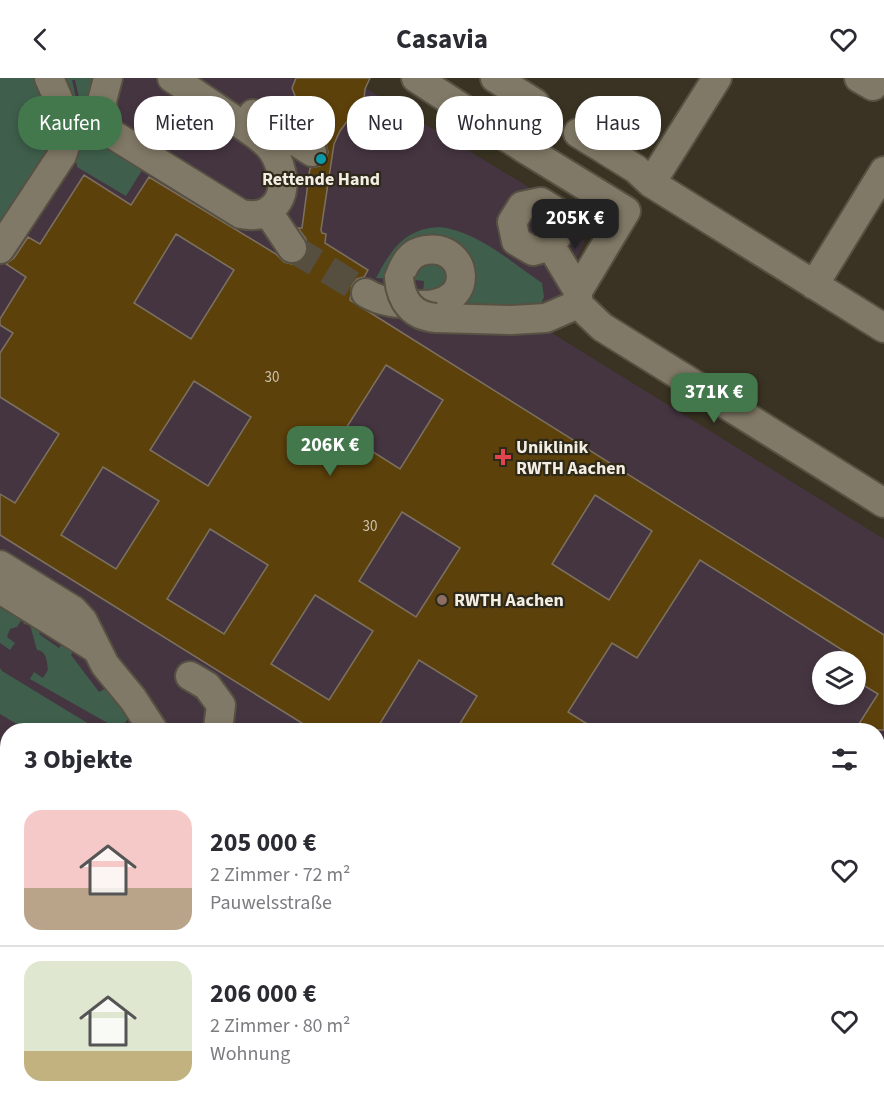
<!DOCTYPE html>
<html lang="de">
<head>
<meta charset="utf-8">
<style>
	:root { --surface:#fff; --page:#f7f7f7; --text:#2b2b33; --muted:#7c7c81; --line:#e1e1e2; --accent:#43774c }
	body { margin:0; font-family:"Source Sans 3",sans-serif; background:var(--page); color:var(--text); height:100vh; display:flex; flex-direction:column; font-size:22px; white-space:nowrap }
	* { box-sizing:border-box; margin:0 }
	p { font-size:20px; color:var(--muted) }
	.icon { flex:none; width:33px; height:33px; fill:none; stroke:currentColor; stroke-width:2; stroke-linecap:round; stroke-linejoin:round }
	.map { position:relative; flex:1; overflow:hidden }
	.side { position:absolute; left:0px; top:645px; width:885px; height:384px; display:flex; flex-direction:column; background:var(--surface); border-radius:24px 24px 0 0; box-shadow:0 3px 9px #0003 }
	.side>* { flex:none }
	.guide { position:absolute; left:18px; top:18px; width:849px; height:54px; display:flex; gap:12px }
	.buttons { position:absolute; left:812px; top:573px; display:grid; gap:12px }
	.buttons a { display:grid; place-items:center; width:54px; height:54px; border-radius:50%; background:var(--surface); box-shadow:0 3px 9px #0003; font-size:30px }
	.price { position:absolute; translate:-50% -51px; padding:0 14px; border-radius:12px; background:var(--accent); color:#fff; font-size:20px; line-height:39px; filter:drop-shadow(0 2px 3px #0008) }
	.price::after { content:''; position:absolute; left:50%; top:36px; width:18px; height:14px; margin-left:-9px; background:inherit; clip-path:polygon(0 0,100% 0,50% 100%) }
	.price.current { background:#222; color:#fff }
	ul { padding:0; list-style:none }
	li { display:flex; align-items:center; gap:18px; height:150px; padding:0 24px }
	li+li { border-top:2px solid var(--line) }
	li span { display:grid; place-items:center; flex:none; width:168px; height:120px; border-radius:18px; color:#555 }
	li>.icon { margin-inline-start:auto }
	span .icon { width:72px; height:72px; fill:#fffc; stroke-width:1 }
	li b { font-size:26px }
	h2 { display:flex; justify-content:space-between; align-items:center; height:72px; padding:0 24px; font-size:26px }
	.chip { padding:0 21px; border-radius:24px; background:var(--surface); box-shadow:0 3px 9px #0003; font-size:21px; line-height:54px }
	.chip.current { background:var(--accent); color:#fff }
	header { display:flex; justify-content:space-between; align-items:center; height:78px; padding:0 24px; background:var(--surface); font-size:27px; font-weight:700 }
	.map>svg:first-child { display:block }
</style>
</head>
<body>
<header><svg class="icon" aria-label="back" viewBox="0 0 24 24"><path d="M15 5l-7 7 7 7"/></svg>Casavia<svg class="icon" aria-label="heart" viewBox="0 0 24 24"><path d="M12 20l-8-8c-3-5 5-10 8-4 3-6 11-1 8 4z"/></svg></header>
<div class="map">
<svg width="884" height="1029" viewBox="0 0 884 1029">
	<rect width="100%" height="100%" fill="#3a3323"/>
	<path fill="#453541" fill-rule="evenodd" d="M42,0h307l242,147 -44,105 337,209v568h-144l-12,-7h150v-370h-870v217l-8,11v-731zM822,584h33v32h-33z"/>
	<path fill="#3f5f4c" d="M0,0h42l19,52 -61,97z
		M56,0h41l-10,34 4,13 53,42 -18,29 -49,-29v-3l-3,-5 11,-35 -10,-44h-3l10,44z
		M439,149c38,4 72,35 103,56l2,14 -7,15 -82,-6 -14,-66 -49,39 -16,-1c15,-28 28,-49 63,-51z
		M442,178l9,33 -28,7 1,-15 -17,-2 4,-13z
		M0,517l27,16 -10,16 -7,2 -3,8 8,6 -5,7 -10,-7z
		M30,535l15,11 -6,10 20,14 8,-11 10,6 -6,12 28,37 16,-9 19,27 -14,20 -90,-51 4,-7 9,6 5,-8c-1,-8 -1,-19 -11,-20l-7,-25 -7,-1z
		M0,590l2,3 97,59h-72l-27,-16z
		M7,869v115l-7,-7v-100l2,1z
		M54,1022h674l12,7h-676z"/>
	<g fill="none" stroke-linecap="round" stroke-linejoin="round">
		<path stroke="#00222d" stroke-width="6" d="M0,1018l2,2 -2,3"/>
	</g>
	<path fill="#5d410b" stroke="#7c7160" stroke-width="1.5" fill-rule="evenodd" d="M296,0h74l-5,11 -1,10 -24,32 -6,13 -13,86 1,3 4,1 -1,9 43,27 -4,7 -7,2 -5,6 -2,15 534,335v95h-29l23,-36 -23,-14v-22l-155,-98 -63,98 -25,-15 -44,69 29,18h-141l21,-34 -58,-36 -43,70h-63l-313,-195v-41l15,9 44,-69 -59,-37v-44l13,-20 -13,-8v-6l26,-42 -20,-13 8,-6 14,-21 12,7 44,-69 47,30 18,-28 127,77 8,8 8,2 9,-2 5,-6 2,-8 -2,-9 -8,-11h4l8,-60 10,-2 6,-6 2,-8 -2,-8 -15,-13 -12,-25 -7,-18zM176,156l58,36 -43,69 -57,-36zM386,287l57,35 -43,69 -57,-36zM194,303l57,36 -43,69 -58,-36zM103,389l56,34 -43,68 -55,-34zM595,417l57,36 -43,69 -57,-36zM402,434l58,36 -44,69 -57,-36zM210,451l58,36 -44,69 -57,-35zM315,517l58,36 -44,69 -58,-36z"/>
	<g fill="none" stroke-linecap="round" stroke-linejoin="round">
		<path stroke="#564f40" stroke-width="28" stroke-dasharray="28 14" stroke-linecap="butt" d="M292,170l74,45"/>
		<defs>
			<path id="minor" d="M108,0l-6,23 1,20 9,13 129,80c15,3 28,1 37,-13 10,-16 2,-43 -10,-56 -11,-11 -25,-19 -38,-28 -19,-13 -38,-26 -58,-39
				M416,0l106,69 104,64 -48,80v13l24,23 282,176
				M495,0l40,25
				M859,0l14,8 5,-8
				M253,36l59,38
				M578,55l58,36 15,14 233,145
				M651,105l66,-105
				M268,134l24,36
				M551,168l10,-16 -4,-18 -16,-10 -19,4 -10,16 4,19 17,10 18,-5 27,45
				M0,171l62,-94 6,-18 2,-11 -21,-48
				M814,207l70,-114
				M366,215c16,10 36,11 54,12 59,2 48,-62 6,-55 -16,2 -22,14 -27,28
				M436,240l76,2 34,-2 32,-14
				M0,487l73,45 10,11 22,44 28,34 20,31
				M0,511l95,59
				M190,598l17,10 14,19 -3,24
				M0,997l8,7
				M28,1022l9,7
				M837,1022l12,7"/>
		</defs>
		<use href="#minor" stroke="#575143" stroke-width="32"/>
		<use href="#minor" stroke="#817967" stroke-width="28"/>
		<defs>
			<path id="minor-bridge" d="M399,200c2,23 13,38 37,40"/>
		</defs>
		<use href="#minor-bridge" stroke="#575143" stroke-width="32" stroke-linecap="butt"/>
		<use href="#minor-bridge" stroke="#817967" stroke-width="28"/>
	</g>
	<circle fill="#0f9aa8" stroke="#2f2919" stroke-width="2" cx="321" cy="81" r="6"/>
	<path fill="#e0444e" stroke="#2f2919" stroke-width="2" d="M500 370h6v6h6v6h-6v6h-6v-6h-6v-6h6z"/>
	<circle fill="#8d6e63" stroke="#2f2919" stroke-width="2" cx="442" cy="522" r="6"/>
	<g text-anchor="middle" stroke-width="4.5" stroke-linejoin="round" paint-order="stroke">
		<g font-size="15" fill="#cdc3ae">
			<text x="272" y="304">30</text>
			<text x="370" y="453">30</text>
		</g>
		<g font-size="18" font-weight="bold" fill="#f2eee4" stroke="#2f2919" text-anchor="start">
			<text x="321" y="107" text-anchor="middle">Rettende Hand</text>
			<text x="516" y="375">Uniklinik<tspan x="516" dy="21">RWTH Aachen</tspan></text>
			<text x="454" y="528">RWTH Aachen</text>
		</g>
	</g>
</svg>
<div class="buttons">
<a><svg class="icon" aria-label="layers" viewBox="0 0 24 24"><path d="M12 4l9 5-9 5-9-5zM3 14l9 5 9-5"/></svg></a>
</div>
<b class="price current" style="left:575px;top:172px">205K €</b>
<b class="price" style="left:714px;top:346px">371K €</b>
<b class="price" style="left:330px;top:399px">206K €</b>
<div class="guide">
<a class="chip current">Kaufen</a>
<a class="chip">Mieten</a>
<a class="chip">Filter</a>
<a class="chip">Neu</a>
<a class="chip">Wohnung</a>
<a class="chip">Haus</a>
</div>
<section class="side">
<h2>3 Objekte<svg class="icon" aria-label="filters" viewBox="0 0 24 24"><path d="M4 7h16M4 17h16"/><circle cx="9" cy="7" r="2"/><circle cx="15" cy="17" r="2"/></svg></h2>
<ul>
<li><span style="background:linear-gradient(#f6c9c9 65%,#b9a48a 0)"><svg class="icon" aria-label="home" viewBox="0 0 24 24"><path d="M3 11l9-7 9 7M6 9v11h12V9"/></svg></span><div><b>205 000 €</b><p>2 Zimmer · 72 m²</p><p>Pauwelsstraße</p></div><svg class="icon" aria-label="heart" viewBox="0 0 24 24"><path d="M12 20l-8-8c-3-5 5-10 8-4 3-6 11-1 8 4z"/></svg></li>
<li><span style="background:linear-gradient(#dfe7d0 75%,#c2b280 0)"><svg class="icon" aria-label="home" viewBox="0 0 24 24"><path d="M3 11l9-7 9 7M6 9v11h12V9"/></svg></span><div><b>206 000 €</b><p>2 Zimmer · 80 m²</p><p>Wohnung</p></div><svg class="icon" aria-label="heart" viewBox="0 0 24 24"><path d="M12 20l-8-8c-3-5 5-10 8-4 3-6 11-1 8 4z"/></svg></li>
</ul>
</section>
</div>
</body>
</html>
